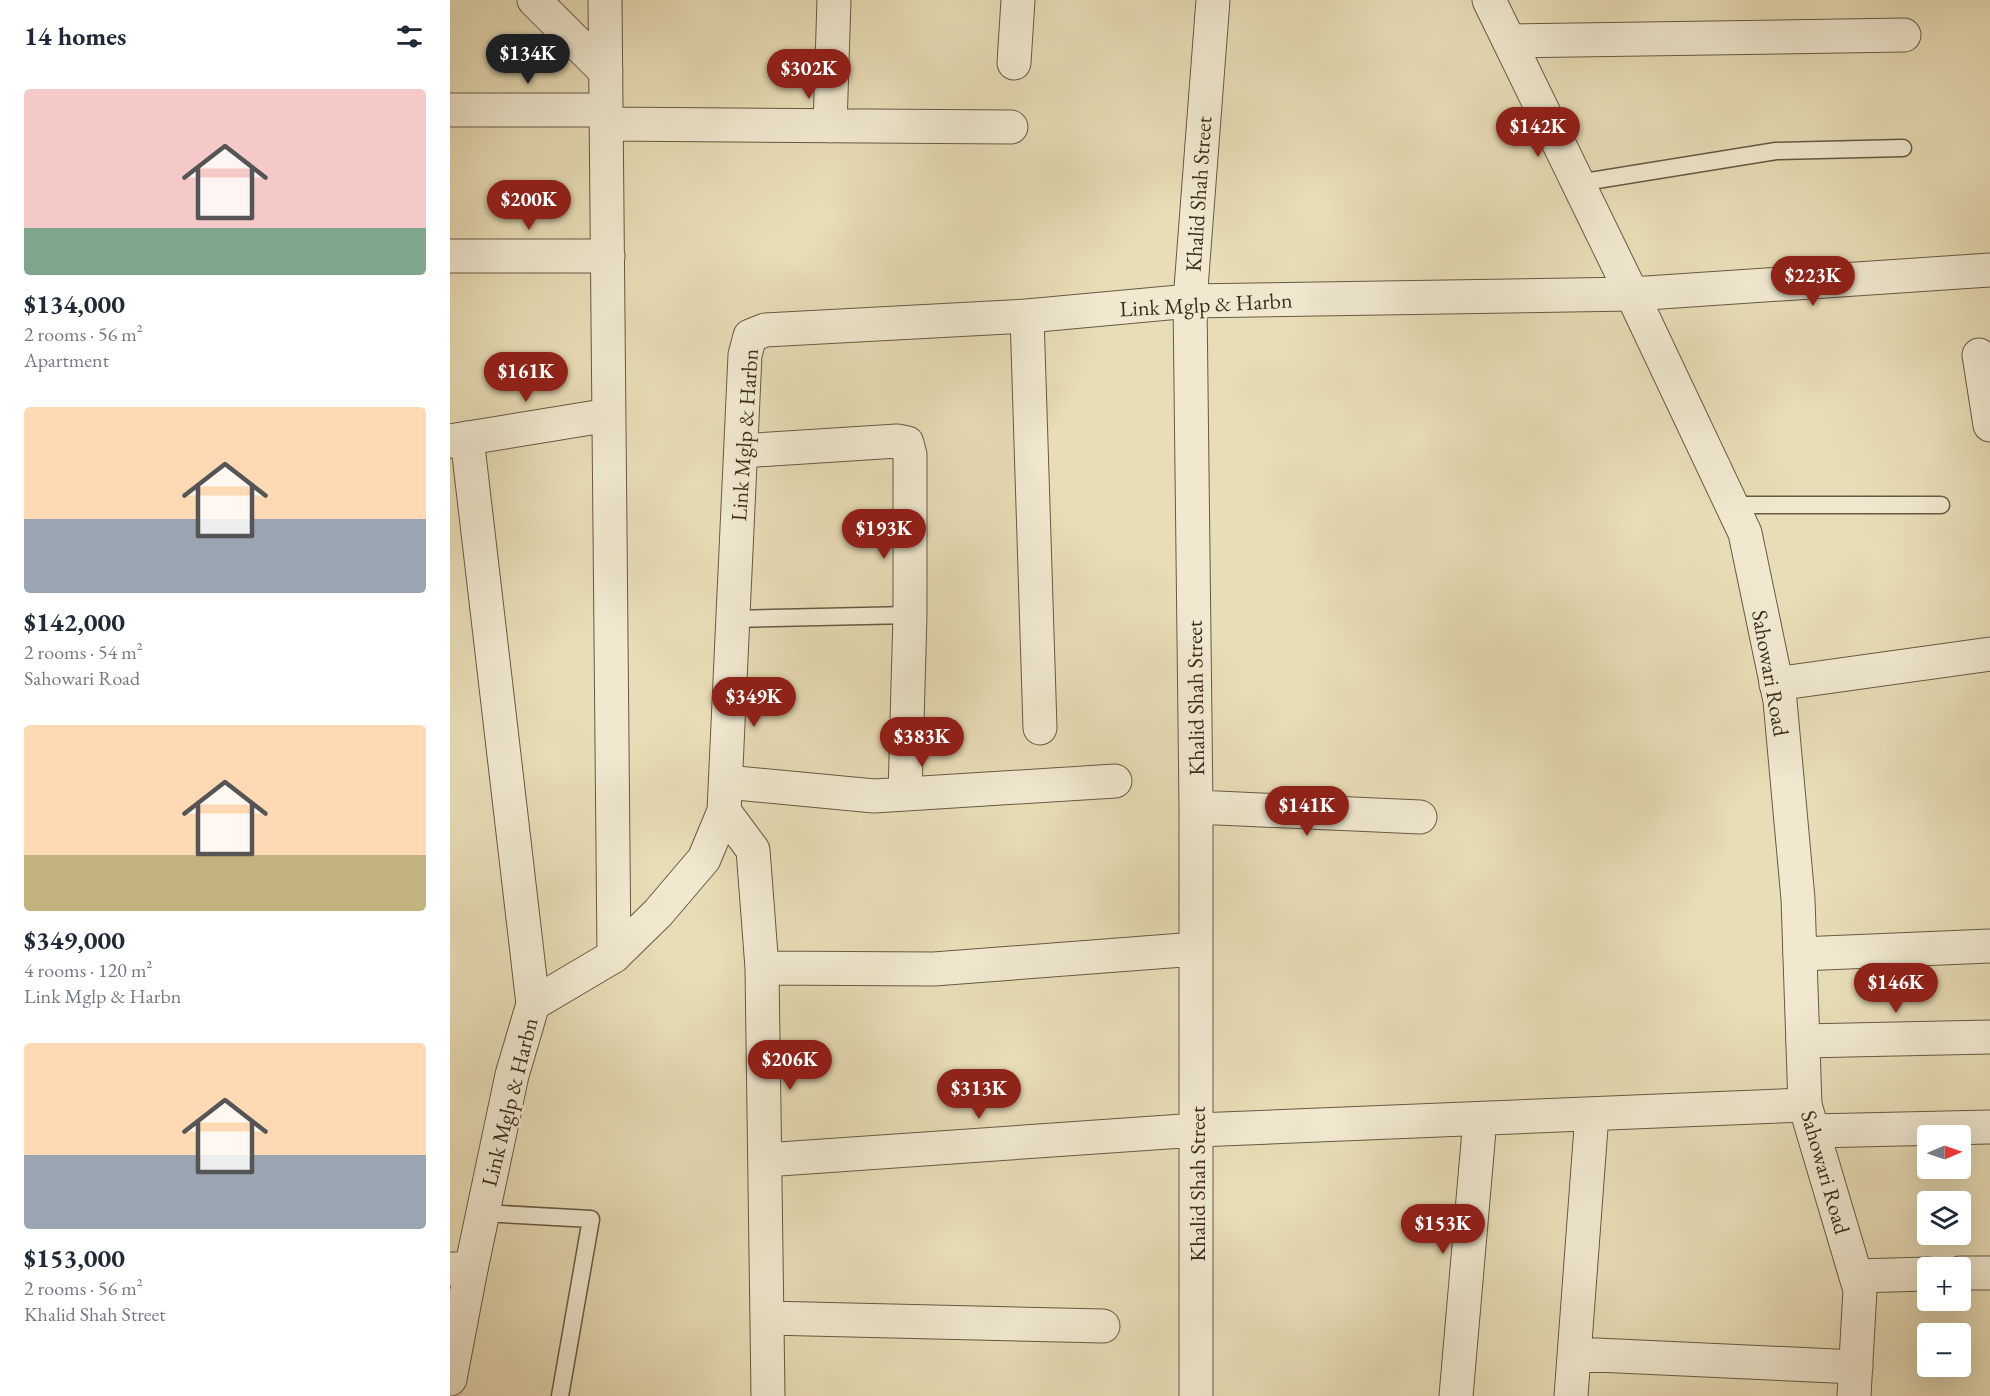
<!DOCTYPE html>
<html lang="en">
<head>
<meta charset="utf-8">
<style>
	:root { --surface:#fff; --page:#f6f6f7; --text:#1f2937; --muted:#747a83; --accent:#8f2418 }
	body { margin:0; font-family:"EB Garamond",serif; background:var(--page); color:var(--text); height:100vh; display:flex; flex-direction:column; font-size:22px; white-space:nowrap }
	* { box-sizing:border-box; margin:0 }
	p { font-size:20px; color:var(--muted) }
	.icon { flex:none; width:33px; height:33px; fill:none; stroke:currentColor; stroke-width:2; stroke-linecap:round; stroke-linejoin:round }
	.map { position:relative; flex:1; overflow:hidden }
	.side { display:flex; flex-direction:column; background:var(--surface); width:450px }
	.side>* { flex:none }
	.needle { width:39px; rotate:88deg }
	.tools { position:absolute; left:1467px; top:1125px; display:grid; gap:12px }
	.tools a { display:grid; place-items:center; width:54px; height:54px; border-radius:6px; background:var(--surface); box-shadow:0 6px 24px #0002; font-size:30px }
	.price { position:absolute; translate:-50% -51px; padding:0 14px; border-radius:21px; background:var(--accent); color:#fff; font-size:20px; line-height:39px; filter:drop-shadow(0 2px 3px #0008) }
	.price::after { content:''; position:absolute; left:50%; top:36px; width:18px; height:14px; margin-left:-9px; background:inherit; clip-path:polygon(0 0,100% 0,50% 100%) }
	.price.active { background:#222; color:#fff }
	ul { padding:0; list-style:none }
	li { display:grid; align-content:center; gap:12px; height:318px; padding:0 24px }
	li span { display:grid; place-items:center; height:186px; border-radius:6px; color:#555 }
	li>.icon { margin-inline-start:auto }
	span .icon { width:108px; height:108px; fill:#fffc; stroke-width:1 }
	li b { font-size:26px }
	h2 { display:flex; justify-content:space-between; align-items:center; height:72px; padding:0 24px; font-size:26px }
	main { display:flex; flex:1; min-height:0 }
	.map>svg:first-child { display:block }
</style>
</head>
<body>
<main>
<section class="side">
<h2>14 homes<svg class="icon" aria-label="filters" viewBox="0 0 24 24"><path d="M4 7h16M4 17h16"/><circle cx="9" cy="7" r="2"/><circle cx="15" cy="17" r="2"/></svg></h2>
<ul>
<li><span style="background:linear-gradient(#f6c9c9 75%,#7fa58c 0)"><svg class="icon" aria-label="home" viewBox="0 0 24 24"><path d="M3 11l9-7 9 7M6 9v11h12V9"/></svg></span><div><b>$134,000</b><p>2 rooms · 56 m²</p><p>Apartment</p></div></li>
<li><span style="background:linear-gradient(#ffd9b3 60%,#9aa5b1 0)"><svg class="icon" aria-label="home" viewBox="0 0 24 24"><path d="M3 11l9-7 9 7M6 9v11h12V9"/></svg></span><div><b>$142,000</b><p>2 rooms · 54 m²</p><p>Sahowari Road</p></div></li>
<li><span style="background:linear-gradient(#ffd9b3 70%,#c2b280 0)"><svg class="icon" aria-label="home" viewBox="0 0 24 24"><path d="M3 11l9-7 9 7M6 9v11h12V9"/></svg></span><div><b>$349,000</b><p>4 rooms · 120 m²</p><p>Link Mglp &amp; Harbn</p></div></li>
<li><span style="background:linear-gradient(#ffd9b3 60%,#9aa5b1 0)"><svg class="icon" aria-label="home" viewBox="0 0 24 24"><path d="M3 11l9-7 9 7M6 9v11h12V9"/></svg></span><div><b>$153,000</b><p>2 rooms · 56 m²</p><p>Khalid Shah Street</p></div></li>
</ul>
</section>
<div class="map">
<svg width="1540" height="1396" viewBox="0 0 1540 1396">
	<rect width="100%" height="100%" fill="#e8ddb6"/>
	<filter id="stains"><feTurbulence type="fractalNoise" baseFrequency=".00333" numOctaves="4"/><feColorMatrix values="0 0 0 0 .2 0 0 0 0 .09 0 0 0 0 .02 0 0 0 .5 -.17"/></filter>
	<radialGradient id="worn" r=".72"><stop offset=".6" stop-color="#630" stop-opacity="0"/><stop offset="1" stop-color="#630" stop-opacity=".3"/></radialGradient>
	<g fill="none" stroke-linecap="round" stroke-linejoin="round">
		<defs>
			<path id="service" d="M1128,183l198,-32 127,-3
				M1282,505h209
				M284,619l176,-4
				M33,1213l108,6 -31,177"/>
			<path id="minor" d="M84,0l72,72
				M155,0l9,956
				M1059,41l395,-6
				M564,63l4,-63
				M0,110h156
				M157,124l404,3
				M380,126l4,-126
				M0,256h158
				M1182,294l358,-24
				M577,316l13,412
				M1529,355l11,70
				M17,438l66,566
				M0,441l159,-26
				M291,451l156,-10 10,2 3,12v160l-5,179
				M1326,684l214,-30
				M276,782l148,14 241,-15
				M746,807l224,10
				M274,811l29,39 9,118 6,428
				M1350,954l190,-8
				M312,968l172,1 262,-20
				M1353,1041l187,-4
				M1363,1131l177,-4
				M315,1160l432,-30 608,-25
				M1510,1273h30
				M1406,1276l72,-2
				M317,1318l336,8
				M1125,1354l281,13
				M0,1379l21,-110
				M746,1396v-589l-6,-506 23,-301
				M1006,1396l24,-277
				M1121,1396l21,-282"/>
			<path id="tertiary" d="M1039,0l143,294 113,239 35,168 18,198 7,206 55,185 -6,106
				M0,1269h21l41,-194 21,-71 81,-48 44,-43 46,-54 20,-48 21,-456 5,-19 15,-6 262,-14 163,-15 442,-7"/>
		</defs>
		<use href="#service" stroke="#675a44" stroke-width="19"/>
		<use href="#minor" stroke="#675a44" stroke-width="35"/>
		<use href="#tertiary" stroke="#675a44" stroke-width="35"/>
		<use href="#service" stroke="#f0e9d0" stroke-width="16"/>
		<use href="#minor" stroke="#f0e9d0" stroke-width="33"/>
		<use href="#tertiary" stroke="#f0e9d0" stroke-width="33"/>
	</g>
	<g text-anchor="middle" stroke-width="5" stroke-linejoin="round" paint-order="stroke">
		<g font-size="22" fill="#3c2e1e" stroke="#f0e9d0">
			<text transform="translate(748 194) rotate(-86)" y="8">Khalid Shah Street</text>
			<text transform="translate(756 304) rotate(-3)" y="8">Link Mglp &amp; Harbn</text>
			<text transform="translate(294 435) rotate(-86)" y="8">Link Mglp &amp; Harbn</text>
			<text transform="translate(1321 673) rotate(80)" y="8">Sahowari Road</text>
			<text transform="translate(745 698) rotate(-91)" y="8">Khalid Shah Street</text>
			<text transform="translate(59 1102) rotate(-76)" y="8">Link Mglp &amp; Harbn</text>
			<text transform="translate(1376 1172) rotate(74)" y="8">Sahowari Road</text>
			<text transform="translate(747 1184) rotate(-90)" y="8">Khalid Shah Street</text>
		</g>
	</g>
	<rect width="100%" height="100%" filter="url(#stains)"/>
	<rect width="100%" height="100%" fill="url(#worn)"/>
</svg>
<div class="tools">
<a><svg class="needle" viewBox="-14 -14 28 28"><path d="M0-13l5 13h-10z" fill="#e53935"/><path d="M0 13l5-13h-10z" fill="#747a83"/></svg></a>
<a><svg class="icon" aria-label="layers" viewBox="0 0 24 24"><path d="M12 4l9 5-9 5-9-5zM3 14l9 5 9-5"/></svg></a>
<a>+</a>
<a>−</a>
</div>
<b class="price active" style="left:78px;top:85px">$134K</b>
<b class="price" style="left:359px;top:100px">$302K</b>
<b class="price" style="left:1088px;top:158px">$142K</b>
<b class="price" style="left:79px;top:231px">$200K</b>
<b class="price" style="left:1363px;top:307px">$223K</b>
<b class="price" style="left:76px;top:403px">$161K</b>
<b class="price" style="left:434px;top:560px">$193K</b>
<b class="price" style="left:304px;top:728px">$349K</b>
<b class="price" style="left:472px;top:768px">$383K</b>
<b class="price" style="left:857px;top:837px">$141K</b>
<b class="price" style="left:1446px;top:1014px">$146K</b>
<b class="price" style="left:340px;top:1091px">$206K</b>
<b class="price" style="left:529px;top:1120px">$313K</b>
<b class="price" style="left:993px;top:1255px">$153K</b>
</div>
</main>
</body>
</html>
